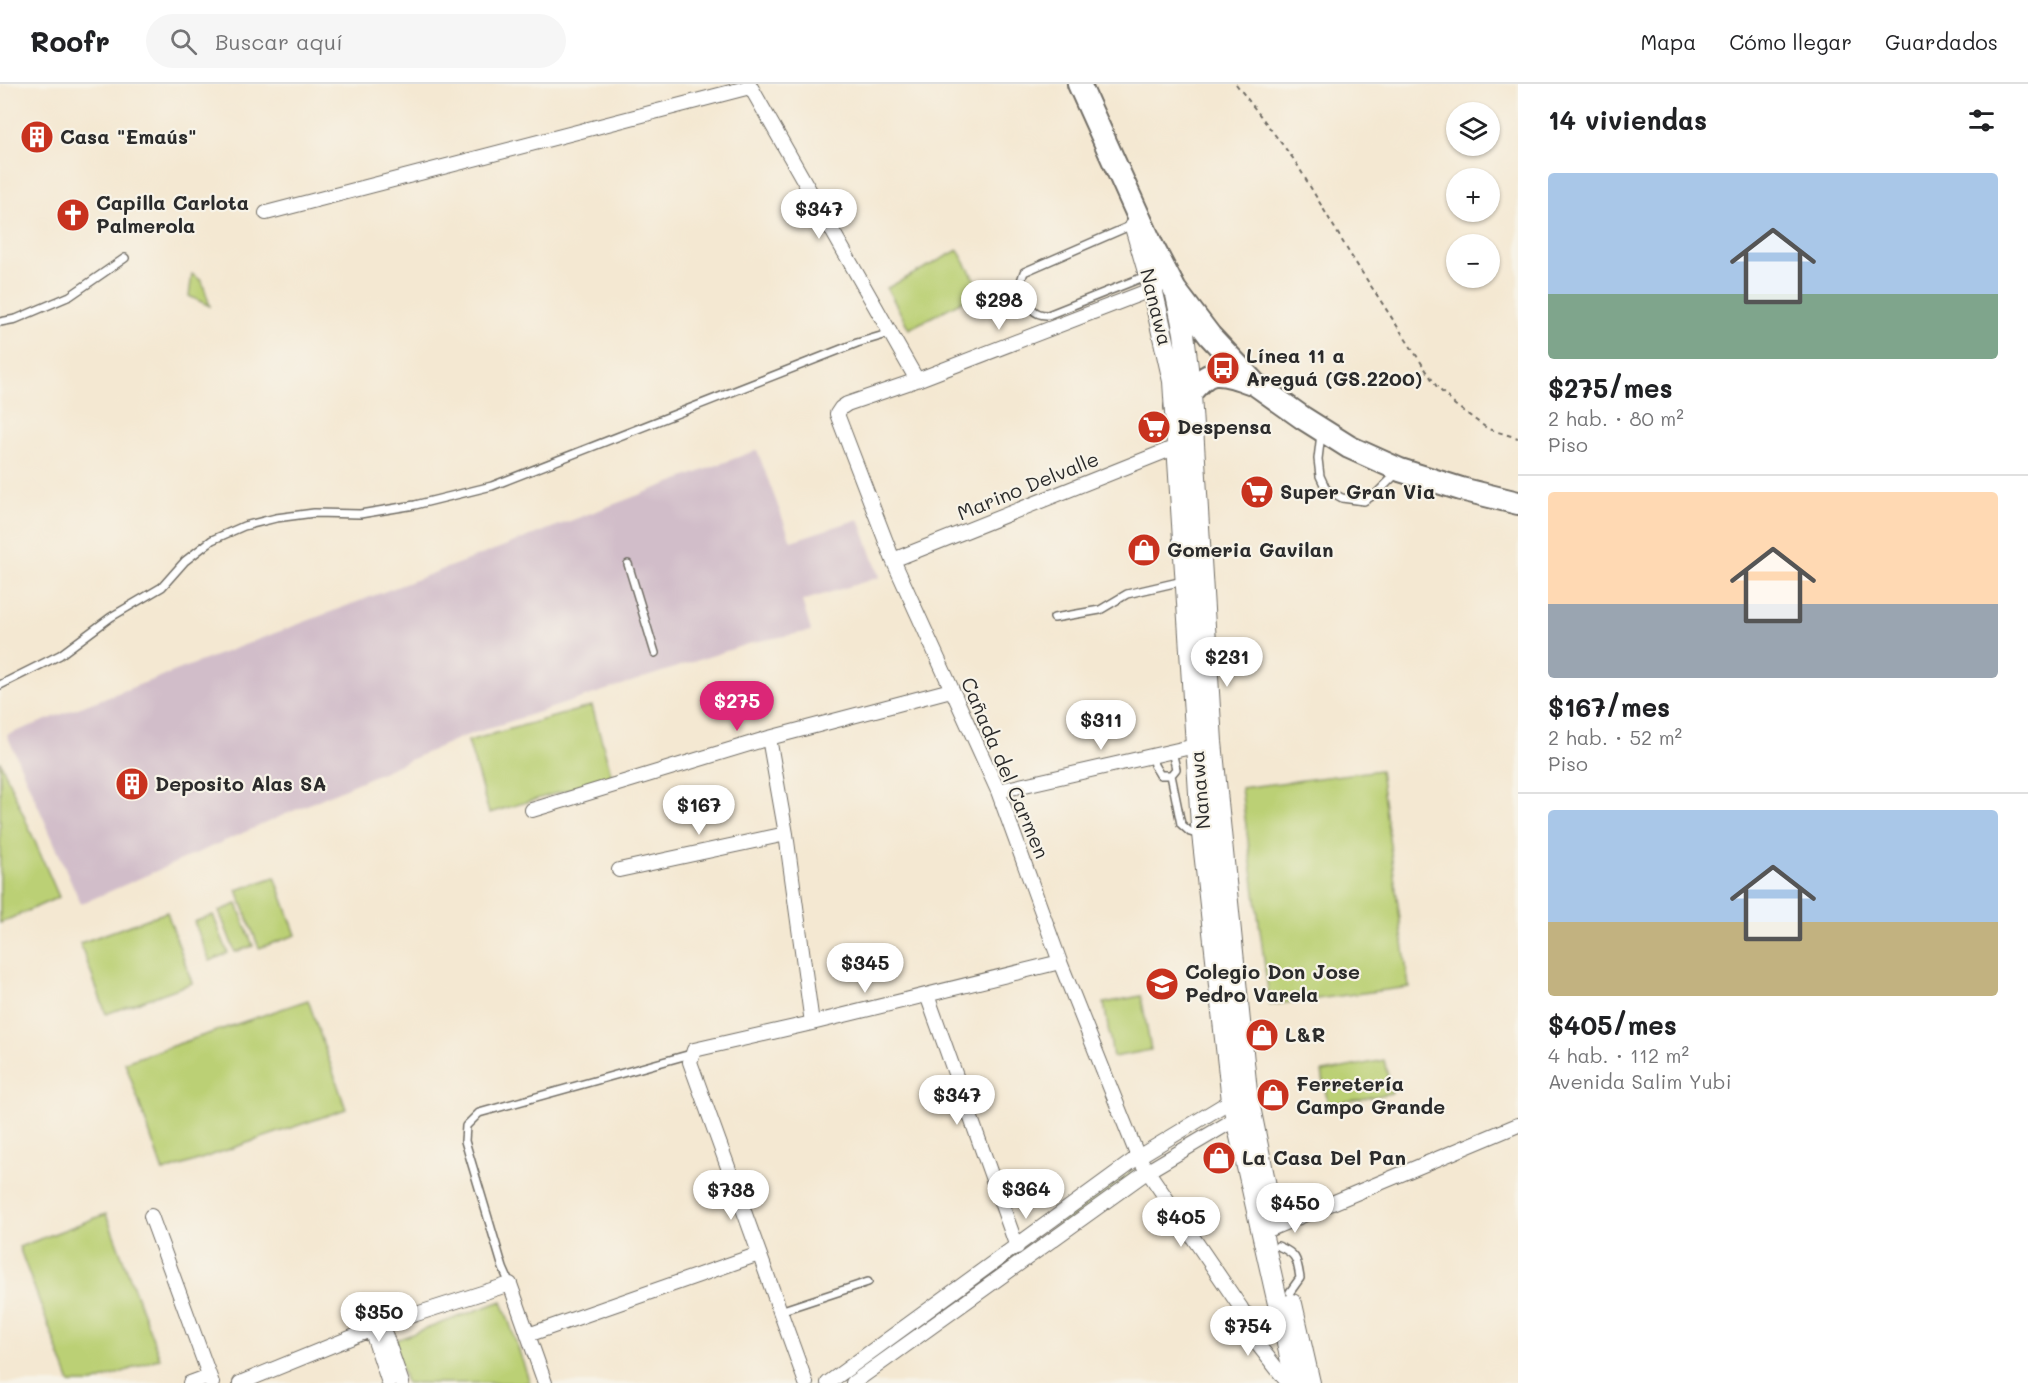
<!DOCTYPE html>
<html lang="es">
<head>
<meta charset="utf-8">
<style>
	:root { --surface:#fff; --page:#f6f6f6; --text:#202124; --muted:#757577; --line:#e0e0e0; --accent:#db2777 }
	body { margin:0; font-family:Mali,sans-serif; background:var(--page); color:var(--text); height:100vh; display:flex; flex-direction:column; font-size:22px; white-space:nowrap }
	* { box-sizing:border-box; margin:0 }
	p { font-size:20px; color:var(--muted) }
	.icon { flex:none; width:33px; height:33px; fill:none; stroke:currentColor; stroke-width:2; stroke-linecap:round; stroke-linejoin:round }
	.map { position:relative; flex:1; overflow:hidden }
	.panel { display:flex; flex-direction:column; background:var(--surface); width:510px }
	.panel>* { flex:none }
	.tools { position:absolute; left:1446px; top:18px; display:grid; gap:12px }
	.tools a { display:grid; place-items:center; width:54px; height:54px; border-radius:50%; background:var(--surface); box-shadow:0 2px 4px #0004; font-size:30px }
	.price { position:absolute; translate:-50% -51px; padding:0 14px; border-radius:21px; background:#fff; color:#222; font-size:20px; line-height:39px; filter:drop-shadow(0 2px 3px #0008) }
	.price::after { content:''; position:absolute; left:50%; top:36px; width:18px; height:14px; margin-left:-9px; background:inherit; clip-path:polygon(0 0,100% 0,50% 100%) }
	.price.active { background:var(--accent); color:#fff }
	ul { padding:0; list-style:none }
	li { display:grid; align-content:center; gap:12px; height:318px; padding:0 30px }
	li+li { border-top:2px solid var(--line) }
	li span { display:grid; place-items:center; height:186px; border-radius:6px; color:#555 }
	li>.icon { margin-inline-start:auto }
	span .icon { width:108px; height:108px; fill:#fffc; stroke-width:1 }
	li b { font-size:26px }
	h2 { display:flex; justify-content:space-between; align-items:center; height:72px; padding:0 30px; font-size:26px }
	header { display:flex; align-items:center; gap:36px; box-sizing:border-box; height:84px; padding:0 30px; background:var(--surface); border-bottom:2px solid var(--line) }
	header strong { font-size:28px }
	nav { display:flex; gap:33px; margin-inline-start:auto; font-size:21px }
	.search { width:420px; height:54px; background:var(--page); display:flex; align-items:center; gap:15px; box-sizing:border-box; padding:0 21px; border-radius:33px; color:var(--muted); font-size:22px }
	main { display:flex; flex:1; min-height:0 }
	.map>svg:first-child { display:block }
</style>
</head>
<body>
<header>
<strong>Roofr</strong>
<div class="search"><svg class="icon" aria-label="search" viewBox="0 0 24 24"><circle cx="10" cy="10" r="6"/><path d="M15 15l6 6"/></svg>Buscar aquí</div>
<nav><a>Mapa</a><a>Cómo llegar</a><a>Guardados</a></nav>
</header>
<main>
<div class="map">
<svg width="1518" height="1299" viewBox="0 0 1518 1299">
	<rect width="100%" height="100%" fill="#f7f3e8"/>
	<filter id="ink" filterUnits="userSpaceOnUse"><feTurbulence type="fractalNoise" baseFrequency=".0167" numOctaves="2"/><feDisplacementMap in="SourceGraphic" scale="12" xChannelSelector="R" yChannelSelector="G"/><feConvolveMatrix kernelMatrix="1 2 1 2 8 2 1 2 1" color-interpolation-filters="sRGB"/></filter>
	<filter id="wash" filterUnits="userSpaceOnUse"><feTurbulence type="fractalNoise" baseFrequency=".008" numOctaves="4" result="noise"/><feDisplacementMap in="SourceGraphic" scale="24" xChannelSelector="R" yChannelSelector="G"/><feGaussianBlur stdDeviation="1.35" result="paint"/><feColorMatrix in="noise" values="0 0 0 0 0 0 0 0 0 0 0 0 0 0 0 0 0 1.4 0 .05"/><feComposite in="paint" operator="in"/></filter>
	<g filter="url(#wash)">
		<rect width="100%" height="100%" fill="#f4e8d2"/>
		<path fill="#d1bdc9" d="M757,366l34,91 68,-22 21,58 -78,24 9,30 -57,11 -292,95 -381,167 -74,-169z"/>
		<path fill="#bbd074" stroke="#737e50" stroke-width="1.5" d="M958,166l23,41 -72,38 -22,-41z
			M192,190l10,7 8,25 -21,-10z
			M592,622l20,71 -123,36 -21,-72z
			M0,677l59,136 -59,26z
			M1380,686l29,217 -139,18 -29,-217z
			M275,793l21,58 -37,13 -22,-58z
			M237,820l16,42 -18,6 -16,-41z
			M167,828l25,71 -86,31 -26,-71z
			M213,831l15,38 -18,8 -16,-39z
			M1141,912l10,54 -38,7 -9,-54z
			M308,916l38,109 -183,63 -38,-110z
			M1384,976l8,33 -64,12 -6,-33z
			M1133,1086h2v3l-290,210h-6z
			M106,1130l54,144 -67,25h-23l-51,-136z
			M502,1217l28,82h-124l-13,-42z"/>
	</g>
	<g filter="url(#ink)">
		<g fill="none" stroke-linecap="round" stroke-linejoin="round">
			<defs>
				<path id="lane" d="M1132,141l-108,47 -4,12c7,15 9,32 28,31l98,-39
					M0,238l16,-3 54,-23 55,-38
					M1321,350l-3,25 2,17 6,13 16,9 22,3 13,-8 21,-21
					M628,480l27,89
					M1054,534l46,-8 27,-16 56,-13
					M0,601l60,-30 51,-38 51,-30 23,-26 27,-21 32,-14 32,-8 38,-5 46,1 55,-9 77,-19 365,-143 34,-10
					M1152,672l2,9 6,10h11l5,-6 -4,-18
					M1171,691l10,49 9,8 10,3
					M1278,1162c19,8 19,13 22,32l-10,14
					M510,1200l-7,-16 -38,-127 1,-15 13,-13 212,-59
					M780,1227l88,-29"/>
				<path id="street" d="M749,0l168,296
					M266,129l484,-126
					M1158,203l-241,93 -70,24 -6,4 -4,6 56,146 105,231 62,171 78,195 103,151 18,38 29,37
					M893,476l283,-113
					M769,654l17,96 26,189
					M998,707l206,-47
					M532,726l237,-72 182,-48
					M619,786l167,-36
					M927,911l90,252
					M151,1132l61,167
					M1263,1148l255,-107
					M1247,1230l15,14 8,5h8l5,-9
					M382,1241l20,58
					M371,1245l18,54
					M528,1251l231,-81
					M190,1299l19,-7
					M240,1299l142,-58 128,-41 35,99
					M806,1299l-116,-321 4,-12 118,-27 248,-61
					M828,1299l310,-226 99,-60
					M853,1299l295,-212 96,-57"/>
				<path id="secondary" d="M1135,143l14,48 24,106 28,444 31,276 64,282
					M1175,206l9,43 7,61 21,348 35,350 21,104
					M1292,1220l18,79"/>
				<path id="primary" d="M1079,0l73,162 23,44 35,46 45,48 48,34 46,29 51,23 61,19 57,14
					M1176,323c33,-31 27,-43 76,-24"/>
			</defs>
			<use href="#lane" stroke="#716d65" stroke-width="10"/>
			<use href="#street" stroke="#716d65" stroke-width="16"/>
			<use href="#secondary" stroke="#716d65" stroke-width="22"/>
			<use href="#primary" stroke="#716d65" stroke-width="26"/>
			<path stroke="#716d65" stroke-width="2" stroke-dasharray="4.5 4.5" stroke-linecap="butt" d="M1236,0l59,77 55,93 87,133 18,18 33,24 30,9"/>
			<use href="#lane" stroke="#fff" stroke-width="7"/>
			<use href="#street" stroke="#fff" stroke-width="14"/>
			<use href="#secondary" stroke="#fff" stroke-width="20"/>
			<use href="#primary" stroke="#fff" stroke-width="22"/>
		</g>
	</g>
	<defs>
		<symbol id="building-disc" viewBox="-11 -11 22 22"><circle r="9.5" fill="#c8321e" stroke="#f7f3e8"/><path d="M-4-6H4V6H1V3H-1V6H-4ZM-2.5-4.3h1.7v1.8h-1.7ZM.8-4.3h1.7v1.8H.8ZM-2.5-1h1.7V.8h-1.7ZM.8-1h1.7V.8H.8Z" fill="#fff"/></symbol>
		<symbol id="church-disc" viewBox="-11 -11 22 22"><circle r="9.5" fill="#c8321e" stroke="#f7f3e8"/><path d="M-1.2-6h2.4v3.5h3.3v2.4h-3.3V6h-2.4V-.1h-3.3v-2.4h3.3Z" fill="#fff"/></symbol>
		<symbol id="bus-disc" viewBox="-11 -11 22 22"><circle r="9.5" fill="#c8321e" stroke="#f7f3e8"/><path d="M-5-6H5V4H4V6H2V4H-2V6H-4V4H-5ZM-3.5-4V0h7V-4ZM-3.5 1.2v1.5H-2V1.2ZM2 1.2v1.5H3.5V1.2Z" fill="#fff"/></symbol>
		<symbol id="supermarket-disc" viewBox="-11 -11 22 22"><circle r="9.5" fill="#c8321e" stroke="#f7f3e8"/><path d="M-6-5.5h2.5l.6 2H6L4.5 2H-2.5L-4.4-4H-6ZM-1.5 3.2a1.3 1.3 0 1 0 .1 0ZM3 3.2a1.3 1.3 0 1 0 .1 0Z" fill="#fff"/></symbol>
		<symbol id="shop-disc" viewBox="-11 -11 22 22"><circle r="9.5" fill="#c8321e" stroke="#f7f3e8"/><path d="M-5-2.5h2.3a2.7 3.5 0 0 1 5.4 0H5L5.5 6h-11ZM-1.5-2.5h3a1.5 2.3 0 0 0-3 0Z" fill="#fff"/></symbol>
		<symbol id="school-disc" viewBox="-11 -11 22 22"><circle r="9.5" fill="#c8321e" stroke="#f7f3e8"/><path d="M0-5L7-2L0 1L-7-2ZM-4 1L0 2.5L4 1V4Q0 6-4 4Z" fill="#fff"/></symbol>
	</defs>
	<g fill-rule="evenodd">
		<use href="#building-disc" x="18" y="34" width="38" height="38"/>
		<use href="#church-disc" x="54" y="112" width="38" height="38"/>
		<use href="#bus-disc" x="1204" y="265" width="38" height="38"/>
		<use href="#supermarket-disc" x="1135" y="324" width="38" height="38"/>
		<use href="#supermarket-disc" x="1238" y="389" width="38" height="38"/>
		<use href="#shop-disc" x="1125" y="447" width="38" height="38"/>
		<use href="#building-disc" x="113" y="681" width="38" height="38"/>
		<use href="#school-disc" x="1143" y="881" width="38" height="38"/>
		<use href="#shop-disc" x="1243" y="932" width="38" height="38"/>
		<use href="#shop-disc" x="1254" y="992" width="38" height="38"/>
		<use href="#shop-disc" x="1200" y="1055" width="38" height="38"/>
	</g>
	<g text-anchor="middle" stroke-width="4.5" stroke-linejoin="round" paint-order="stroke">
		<g font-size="20" font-weight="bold" fill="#2b2b2b" stroke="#f7f3e8" text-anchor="start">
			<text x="60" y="60">Casa "Emaús"</text>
			<text x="96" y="126">Capilla Carlota<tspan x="96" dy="23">Palmerola</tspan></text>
			<text x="1246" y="279">Línea 11 a<tspan x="1246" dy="23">Areguá (GS.2200)</tspan></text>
			<text x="1177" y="350">Despensa</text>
			<text x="1280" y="415">Super Gran Via</text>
			<text x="1167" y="473">Gomeria Gavilan</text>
			<text x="155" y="707">Deposito Alas SA</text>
			<text x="1185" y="895">Colegio Don Jose<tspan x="1185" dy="23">Pedro Varela</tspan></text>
			<text x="1285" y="958">L&amp;R</text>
			<text x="1296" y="1007">Ferretería<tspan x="1296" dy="23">Campo Grande</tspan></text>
			<text x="1242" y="1081">La Casa Del Pan</text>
		</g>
		<g font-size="20" fill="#2b2b2b" stroke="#f7f3e8">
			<text transform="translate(1156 223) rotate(76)" y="7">Nanawa</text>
			<text transform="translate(1028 402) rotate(-22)" y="7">Marino Delvalle</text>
			<text transform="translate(1005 684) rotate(67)" y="7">Cañada del Carmen</text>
			<text transform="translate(1200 706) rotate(-95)" y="7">Nanawa</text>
		</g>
	</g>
</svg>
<div class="tools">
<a><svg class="icon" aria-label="layers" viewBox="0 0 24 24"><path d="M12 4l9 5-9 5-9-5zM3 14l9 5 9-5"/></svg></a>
<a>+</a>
<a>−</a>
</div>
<b class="price" style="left:819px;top:156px">$347</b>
<b class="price" style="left:999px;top:247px">$298</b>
<b class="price" style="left:1227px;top:604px">$231</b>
<b class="price active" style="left:737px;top:648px">$275</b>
<b class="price" style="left:1101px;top:667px">$311</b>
<b class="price" style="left:699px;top:752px">$167</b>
<b class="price" style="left:865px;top:910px">$345</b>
<b class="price" style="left:957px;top:1042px">$347</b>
<b class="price" style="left:1026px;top:1136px">$364</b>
<b class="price" style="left:731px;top:1137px">$738</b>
<b class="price" style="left:1295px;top:1150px">$450</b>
<b class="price" style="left:1181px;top:1164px">$405</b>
<b class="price" style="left:379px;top:1259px">$350</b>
<b class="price" style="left:1248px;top:1273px">$754</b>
</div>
<section class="panel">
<h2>14 viviendas<svg class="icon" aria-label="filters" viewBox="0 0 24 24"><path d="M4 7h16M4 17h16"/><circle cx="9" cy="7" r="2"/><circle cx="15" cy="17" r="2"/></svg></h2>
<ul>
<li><span style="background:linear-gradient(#a9c7e8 65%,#7fa58c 0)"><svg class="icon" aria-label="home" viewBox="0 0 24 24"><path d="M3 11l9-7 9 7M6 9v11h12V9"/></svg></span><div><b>$275/mes</b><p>2 hab. · 80 m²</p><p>Piso</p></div></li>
<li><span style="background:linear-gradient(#ffd9b3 60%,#9aa5b1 0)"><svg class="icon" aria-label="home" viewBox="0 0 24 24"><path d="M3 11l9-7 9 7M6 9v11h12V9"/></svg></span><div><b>$167/mes</b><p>2 hab. · 52 m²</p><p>Piso</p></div></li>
<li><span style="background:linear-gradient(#a9c7e8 60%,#c2b280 0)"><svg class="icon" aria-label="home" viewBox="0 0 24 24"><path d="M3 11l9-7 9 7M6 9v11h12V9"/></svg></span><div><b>$405/mes</b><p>4 hab. · 112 m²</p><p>Avenida Salim Yubi</p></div></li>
</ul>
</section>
</main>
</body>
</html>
